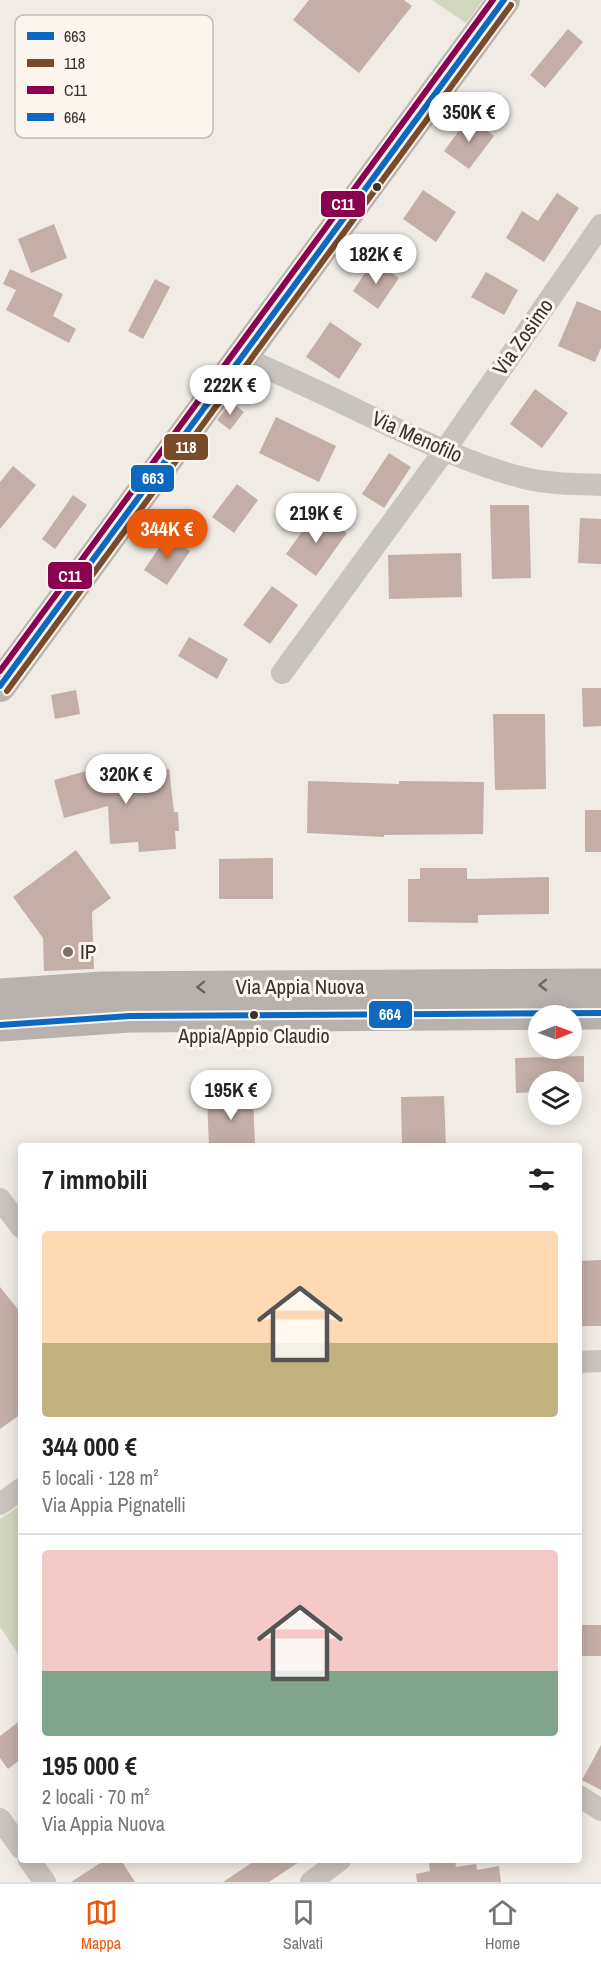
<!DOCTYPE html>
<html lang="it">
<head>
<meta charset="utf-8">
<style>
	:root { --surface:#fff; --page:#f6f6f6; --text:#222; --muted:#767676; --line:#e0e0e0; --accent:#ea580c }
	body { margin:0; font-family:"Archivo Narrow",sans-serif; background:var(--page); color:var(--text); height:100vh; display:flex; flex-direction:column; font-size:22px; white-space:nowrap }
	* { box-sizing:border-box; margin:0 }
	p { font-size:20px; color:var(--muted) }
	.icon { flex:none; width:33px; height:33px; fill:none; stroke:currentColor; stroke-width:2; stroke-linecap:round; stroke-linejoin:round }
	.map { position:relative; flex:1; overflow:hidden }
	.drawer { position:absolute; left:18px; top:1143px; width:564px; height:720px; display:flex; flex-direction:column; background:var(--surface); border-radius:6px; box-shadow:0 3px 15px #0003 }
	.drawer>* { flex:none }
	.needle { width:39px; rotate:89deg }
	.tools { position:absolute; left:528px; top:1005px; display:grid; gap:12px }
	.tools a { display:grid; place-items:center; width:54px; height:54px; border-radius:50%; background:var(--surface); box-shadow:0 3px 15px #0003; font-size:30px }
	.price { position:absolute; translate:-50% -51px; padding:0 14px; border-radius:21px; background:#fff; color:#222; font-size:20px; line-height:39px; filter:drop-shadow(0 2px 3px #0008) }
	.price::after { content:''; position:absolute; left:50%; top:36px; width:18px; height:14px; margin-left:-9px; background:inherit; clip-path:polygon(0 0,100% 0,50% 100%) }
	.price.active { background:var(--accent); color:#fff }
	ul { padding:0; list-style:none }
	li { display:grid; align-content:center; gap:12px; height:318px; padding:0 24px }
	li+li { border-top:2px solid var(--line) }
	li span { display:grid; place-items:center; height:186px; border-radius:6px; color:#555 }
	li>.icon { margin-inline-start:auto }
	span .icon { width:108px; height:108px; fill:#fffc; stroke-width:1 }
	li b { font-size:26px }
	h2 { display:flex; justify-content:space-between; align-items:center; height:72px; padding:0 24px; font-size:26px }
	.tabs { display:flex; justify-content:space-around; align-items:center; height:84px; border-top:2px solid var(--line); background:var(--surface); font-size:16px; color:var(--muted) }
	.tabs a { display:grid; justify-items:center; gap:3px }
	.tabs .active { color:var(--accent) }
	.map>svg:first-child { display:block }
</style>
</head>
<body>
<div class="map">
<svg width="601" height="1882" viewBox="0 0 601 1882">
	<rect width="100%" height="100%" fill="#f0ebe5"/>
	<path fill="#d1d6bf" d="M432,0h51l-17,23z
		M21,1505v153l-21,-31v-108z"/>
	<path fill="#c3afa7" d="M309,0h95l8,6 -53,67 -66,-53z
		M568,29l15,13 -38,46 -15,-13z
		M469,117l25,19 -25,33 -25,-18z
		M423,190l33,22 -20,30 -33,-23z
		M557,193l22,15 -35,54 -38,-24 16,-27 16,10z
		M54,224l13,34 -36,15 -13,-34z
		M373,261l26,17 -21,31 -25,-18z
		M10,269l53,25 -10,22 23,13 -7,14 -63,-33 10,-20 -13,-6z
		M486,272l32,18 -14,25 -33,-18z
		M155,279l15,8 -27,52 -15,-8z
		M577,301l24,10v37l-6,14 -37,-16z
		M330,322l32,22 -23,35 -33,-22z
		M535,389l33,24 -26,35 -32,-24z
		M231,402l13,10 -14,18 -13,-10z
		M276,417l60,29 -17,36 -60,-29z
		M389,453l22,14 -27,41 -22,-14z
		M13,466l23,19 -36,44v-47z
		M237,484l21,16 -24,33 -22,-16z
		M73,495l14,10 -32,44 -13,-10z
		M490,505h39l2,73 -39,1z
		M317,511l30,22 -31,43 -30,-22z
		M580,518l21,1v45l-23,-1z
		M167,536l23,15 -23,34 -23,-15z
		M461,553l1,44 -73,2 -1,-44z
		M272,586l26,19 -28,39 -27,-19z
		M189,637l39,22 -11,20 -39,-23z
		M582,688h19v38l-18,1z
		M76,690l4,24 -25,5 -4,-24z
		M493,714h52l1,75 -51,1z
		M97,768l2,8 70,-7 5,43h4l1,19h-4l1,18 -37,3 -1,-10 -28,2 -2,-38 -44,12 -10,-38z
		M308,781l91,3v-3l85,1 -1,52 -99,1v2l-77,-4z
		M585,810h16v42h-16z
		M76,850l35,48 -19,14 2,57 -50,2 -1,-33 -30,-41z
		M273,858v41h-54v-40z
		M420,868h47v11l82,-2v37l-71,1v8l-70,-1v-43h12z
		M584,1056v26h-46v10l-22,1 -1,-35z
		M253,1096l2,50h-46l-2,-48z
		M444,1096l2,50h-44l-1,-49z
		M601,1260v66h-22v-65z
		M0,1287l21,26v101l-21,15z
		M579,1625h22v31h-22z
		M21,1720v39l-13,10 -8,-11v-22z
		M601,1745v45l-19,-10z
		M105,1860h16l14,22h-64z
		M256,1860h46l-33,22h-46z
		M446,1860h9l1,7 20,-3 1,6 22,-4 2,16h-84l-1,-8 14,-3 -1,-8z"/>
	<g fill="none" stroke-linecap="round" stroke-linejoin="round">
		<path stroke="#c9c3be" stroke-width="22" d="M242,357c40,18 81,36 121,56 51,24 105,51 161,65 25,6 51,6 77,7
			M282,673l163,-223 156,-225
			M0,1199l21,28
			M579,1362l22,-1
			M0,1504l21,-15
			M579,1796l22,14
			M0,1819l21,29
			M29,1860l16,22
			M311,1882l29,-22"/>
		<path stroke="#bab3ae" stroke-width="32" d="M0,686l504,-686"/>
		<path stroke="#b8b1ad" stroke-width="33" d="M0,995l103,-7 498,-3
			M0,1025l130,-9 471,-3"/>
		<defs>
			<path id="bus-1" d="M0,686l504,-686"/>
			<path id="bus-2" d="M7,691l504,-686"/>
			<path id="bus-3" d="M0,671l493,-671"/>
			<path id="bus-4" d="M0,1025l130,-9 471,-3"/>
		</defs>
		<use href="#bus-1" stroke="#fbf5ee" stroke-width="10"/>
		<use href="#bus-2" stroke="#fbf5ee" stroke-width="10"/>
		<use href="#bus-3" stroke="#fbf5ee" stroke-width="10"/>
		<use href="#bus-4" stroke="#fbf5ee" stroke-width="10"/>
		<use href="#bus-1" stroke="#0c69bf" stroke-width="6"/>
		<use href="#bus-2" stroke="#7a4b2a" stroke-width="6"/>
		<use href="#bus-3" stroke="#8b004f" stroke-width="6"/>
		<use href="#bus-4" stroke="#0c69bf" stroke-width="6"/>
	</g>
	<defs><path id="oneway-chevron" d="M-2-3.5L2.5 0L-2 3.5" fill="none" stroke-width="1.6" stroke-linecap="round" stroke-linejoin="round" transform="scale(1.5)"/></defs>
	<g stroke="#6d645f">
		<use href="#oneway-chevron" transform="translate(543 985) rotate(179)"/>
		<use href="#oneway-chevron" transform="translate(201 987) rotate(179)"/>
	</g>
	<g fill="#3b302b" stroke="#fbf5ee" stroke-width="2">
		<circle cx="377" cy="187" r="5"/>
		<circle cx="254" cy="1015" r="5"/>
	</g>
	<circle fill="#7a716c" stroke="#fbf5ee" stroke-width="2" cx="68" cy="952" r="6"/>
	<g text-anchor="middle" stroke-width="6" stroke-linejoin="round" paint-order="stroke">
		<g font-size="20" fill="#3b302b" stroke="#fbf5ee">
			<text x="254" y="1043">Appia/Appio Claudio</text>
		</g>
		<g font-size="21" fill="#3b302b" stroke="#fbf5ee">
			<text transform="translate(523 337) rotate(-55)" y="7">Via Zosimo</text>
			<text transform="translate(417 437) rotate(24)" y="7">Via Menofilo</text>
			<text x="300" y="994">Via Appia Nuova</text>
		</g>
		<g font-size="21" fill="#3b302b" stroke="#fbf5ee" text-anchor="start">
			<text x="80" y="959">IP</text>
		</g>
	</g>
	<rect x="15" y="15" width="198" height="123" rx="9" fill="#fbf5ee" stroke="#c1bab4" stroke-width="1.5"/>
	<rect x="27" y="32" width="27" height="8" fill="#0c69bf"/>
	<rect x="27" y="59" width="27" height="8" fill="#7a4b2a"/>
	<rect x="27" y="86" width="27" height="8" fill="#8b004f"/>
	<rect x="27" y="113" width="27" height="8" fill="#0c69bf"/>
	<g font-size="16" fill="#3b302b">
		<text x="64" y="42">663</text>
		<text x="64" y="69">118</text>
		<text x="64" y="96">C11</text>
		<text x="64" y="123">664</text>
	</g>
	<g stroke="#fbf5ee" stroke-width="2">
		<rect x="320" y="190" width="46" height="28" rx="6" fill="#8b004f"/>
		<rect x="163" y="433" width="46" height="28" rx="6" fill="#7a4b2a"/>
		<rect x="130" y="464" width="45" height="29" rx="6" fill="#0c69bf"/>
		<rect x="47" y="561" width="46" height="29" rx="6" fill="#8b004f"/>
		<rect x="368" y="1000" width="45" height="29" rx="6" fill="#0c69bf"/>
	</g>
	<g font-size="16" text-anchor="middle" font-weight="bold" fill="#fff">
		<text x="343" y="210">C11</text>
		<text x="186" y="453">118</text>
		<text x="153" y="484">663</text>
		<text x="70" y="582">C11</text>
		<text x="390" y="1020">664</text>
	</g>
</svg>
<div class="tools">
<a><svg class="needle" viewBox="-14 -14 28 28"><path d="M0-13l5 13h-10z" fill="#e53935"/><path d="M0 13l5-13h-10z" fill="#767676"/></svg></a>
<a><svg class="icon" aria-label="layers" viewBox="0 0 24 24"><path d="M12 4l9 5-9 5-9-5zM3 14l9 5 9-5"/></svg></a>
</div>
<b class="price" style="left:469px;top:143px">350K €</b>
<b class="price" style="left:376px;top:285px">182K €</b>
<b class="price" style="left:230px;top:416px">222K €</b>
<b class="price" style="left:316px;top:544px">219K €</b>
<b class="price active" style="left:167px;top:560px">344K €</b>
<b class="price" style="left:126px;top:805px">320K €</b>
<b class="price" style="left:231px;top:1121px">195K €</b>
<section class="drawer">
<h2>7 immobili<svg class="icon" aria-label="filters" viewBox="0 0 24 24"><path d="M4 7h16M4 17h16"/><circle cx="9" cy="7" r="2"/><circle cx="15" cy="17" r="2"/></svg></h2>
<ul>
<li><span style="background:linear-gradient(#ffd9b3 60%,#c2b280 0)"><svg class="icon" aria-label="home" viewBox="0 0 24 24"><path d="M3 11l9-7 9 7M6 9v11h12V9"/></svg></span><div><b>344 000 €</b><p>5 locali · 128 m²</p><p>Via Appia Pignatelli</p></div></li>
<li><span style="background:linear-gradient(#f6c9c9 65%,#7fa58c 0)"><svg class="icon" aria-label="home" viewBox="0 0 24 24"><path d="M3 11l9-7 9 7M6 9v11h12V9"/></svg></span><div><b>195 000 €</b><p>2 locali · 70 m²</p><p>Via Appia Nuova</p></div></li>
</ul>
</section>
</div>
<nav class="tabs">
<a class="active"><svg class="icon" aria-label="map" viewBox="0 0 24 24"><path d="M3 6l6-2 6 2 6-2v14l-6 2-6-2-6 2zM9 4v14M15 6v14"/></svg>Mappa</a>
<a><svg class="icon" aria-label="saved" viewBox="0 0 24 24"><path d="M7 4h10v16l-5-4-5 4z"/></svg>Salvati</a>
<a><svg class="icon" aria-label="home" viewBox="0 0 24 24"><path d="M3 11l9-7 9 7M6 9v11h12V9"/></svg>Home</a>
</nav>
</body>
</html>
